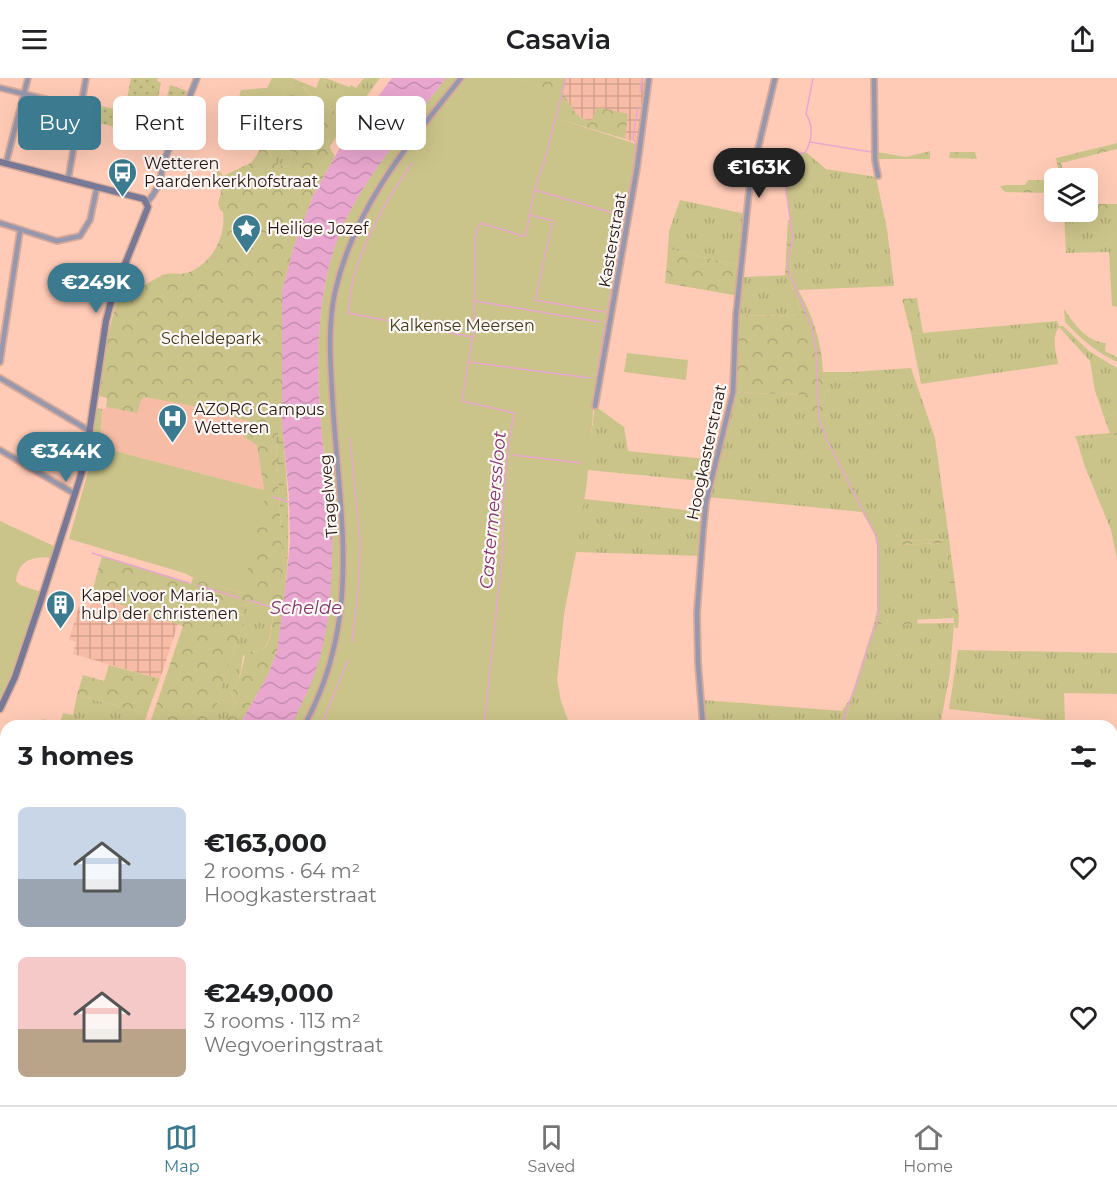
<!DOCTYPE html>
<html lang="en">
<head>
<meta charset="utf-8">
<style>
	:root { --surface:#fff; --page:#f2f2f2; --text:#202124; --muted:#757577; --line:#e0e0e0; --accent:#3b7a8f }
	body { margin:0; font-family:Montserrat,sans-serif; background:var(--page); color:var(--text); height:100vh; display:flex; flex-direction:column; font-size:22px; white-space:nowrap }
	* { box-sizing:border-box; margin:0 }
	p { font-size:20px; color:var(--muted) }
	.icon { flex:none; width:33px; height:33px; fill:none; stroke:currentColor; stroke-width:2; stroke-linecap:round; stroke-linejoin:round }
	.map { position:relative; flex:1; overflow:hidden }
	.drawer { position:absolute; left:0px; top:642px; width:1118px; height:386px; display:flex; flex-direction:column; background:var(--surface); border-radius:18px 18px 0 0; box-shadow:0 6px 24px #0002 }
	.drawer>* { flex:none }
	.top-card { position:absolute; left:18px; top:18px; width:600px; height:54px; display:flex; gap:12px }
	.buttons { position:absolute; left:1044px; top:90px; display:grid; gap:12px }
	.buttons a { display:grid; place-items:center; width:54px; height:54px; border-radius:9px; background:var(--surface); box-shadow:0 6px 24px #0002; font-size:30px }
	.price { position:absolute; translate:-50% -51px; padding:0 14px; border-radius:21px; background:var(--accent); color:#fff; font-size:20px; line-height:39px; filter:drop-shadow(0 2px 3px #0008) }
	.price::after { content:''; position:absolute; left:50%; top:36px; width:18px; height:14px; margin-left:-9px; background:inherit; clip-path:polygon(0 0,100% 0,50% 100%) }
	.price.active { background:#222; color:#fff }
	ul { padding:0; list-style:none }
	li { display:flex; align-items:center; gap:18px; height:150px; padding:0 18px }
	li span { display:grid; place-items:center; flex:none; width:168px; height:120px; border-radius:9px; color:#555 }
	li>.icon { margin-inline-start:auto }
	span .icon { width:72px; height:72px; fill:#fffc; stroke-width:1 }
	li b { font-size:26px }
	h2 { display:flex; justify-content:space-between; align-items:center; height:72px; padding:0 18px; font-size:26px }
	.pill { padding:0 21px; border-radius:9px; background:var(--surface); box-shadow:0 6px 24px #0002; font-size:21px; line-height:54px }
	.pill.active { background:var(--accent); color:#fff }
	header { display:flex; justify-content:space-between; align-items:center; height:78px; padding:0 18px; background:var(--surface); font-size:27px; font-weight:600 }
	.tab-bar { display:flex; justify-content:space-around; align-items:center; height:84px; border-top:2px solid var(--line); background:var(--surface); font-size:16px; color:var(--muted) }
	.tab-bar a { display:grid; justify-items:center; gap:3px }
	.tab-bar .active { color:var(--accent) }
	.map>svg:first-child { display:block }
</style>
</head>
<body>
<header><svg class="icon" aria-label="menu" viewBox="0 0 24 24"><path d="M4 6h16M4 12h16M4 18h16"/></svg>Casavia<svg class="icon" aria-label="share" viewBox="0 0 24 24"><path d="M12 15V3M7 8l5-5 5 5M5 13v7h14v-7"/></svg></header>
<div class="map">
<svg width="1117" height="1027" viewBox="0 0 1117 1027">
	<defs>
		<pattern id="industrial-grid" width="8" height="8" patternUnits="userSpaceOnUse" patternTransform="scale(1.5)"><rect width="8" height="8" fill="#f7bca5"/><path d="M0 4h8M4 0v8" fill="none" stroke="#d4a18d"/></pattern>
		<pattern id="grass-tufts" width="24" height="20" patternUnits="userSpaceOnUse" patternTransform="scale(1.5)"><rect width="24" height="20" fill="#cbc48a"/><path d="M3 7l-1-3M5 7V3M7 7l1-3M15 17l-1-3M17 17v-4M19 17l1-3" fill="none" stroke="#aea876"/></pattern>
		<pattern id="forest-crowns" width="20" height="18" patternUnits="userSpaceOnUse" patternTransform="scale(1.5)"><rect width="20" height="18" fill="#cbc48a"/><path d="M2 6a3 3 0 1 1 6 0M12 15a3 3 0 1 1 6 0" fill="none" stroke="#aea876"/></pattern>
		<pattern id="wetland-marsh" width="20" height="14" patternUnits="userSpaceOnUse" patternTransform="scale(1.5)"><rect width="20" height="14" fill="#cbc48a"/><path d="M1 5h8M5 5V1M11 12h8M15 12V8" fill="none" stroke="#aea876"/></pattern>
		<pattern id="garden-dots" width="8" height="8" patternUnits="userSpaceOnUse" patternTransform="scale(1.5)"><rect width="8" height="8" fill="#cbc48a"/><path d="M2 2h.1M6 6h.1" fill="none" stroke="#aea876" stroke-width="1.8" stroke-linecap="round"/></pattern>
		<pattern id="water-waves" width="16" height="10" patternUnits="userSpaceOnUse" patternTransform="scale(1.5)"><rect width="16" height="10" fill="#e9a6cf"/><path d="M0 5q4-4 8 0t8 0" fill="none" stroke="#c88eb1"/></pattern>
	</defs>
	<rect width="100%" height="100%" fill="#ffcbb7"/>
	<path fill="#f7bca5" d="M144,319l44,8 61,16 8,24 7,45 -172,-45v-5l8,2 2,-33h3l1,-2 14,2z"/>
	<path fill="url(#industrial-grid)" d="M566,0h83l-9,66 -15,-5 3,-25 -39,8 -14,-8 -13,-23z
		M93,518l85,28 -18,55 -87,-25 3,-12 -7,-2 10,-34 11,3z"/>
	<path fill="url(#grass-tufts)" d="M272,0h20l24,10 4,-10c12,0 18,6 30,9l1,-2 5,3 8,-10h16l-51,69 -1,-12 12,-17 -2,-5 -23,-13 -11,-13 -18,-3c-2,7 -7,16 -8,23 -1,18 21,41 9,60 -18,0 -27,-35 -31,-49 -1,-6 -1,-14 -4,-19 -2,-3 -8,-7 -11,-9l26,-2z
		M446,0h71l38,40 81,26 -3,27 -37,207 -6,65 5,-37 29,21 4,24 88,9 17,-68 70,3 19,26 3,-26 -4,-14 31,-5v-4l59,-4 24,70 14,101 -52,2v4l49,-2 9,75 -73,3v-10h-5v-66l-2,-10 -13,-23 -154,-15 4,-15 -125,-12 1,-8 -80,10 79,9 -3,18 121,13 -5,44 -124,-4 -12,61 -7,67 1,9 -267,37z
		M791,74l16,1 19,16 50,8 11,52 7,57 -96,4 -4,-7 -3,2 12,31 -67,-1 7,-38 47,-2 2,-42 -6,-45z
		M680,122l66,14 -3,1 -4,50 -71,-16 1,-18z
		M1088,132h29v97l-5,-1 -3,-54 -43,1 -2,-41h24z
		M1057,243l2,5h4l26,25 28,17v46l-13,3 -9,-26 -5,-30 -31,-34c-8,11 -3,24 -1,37l-137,20 -10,-50z
		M1117,357v124l-6,-29 -26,-63 -8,-26z
		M250,524l23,11c-2,13 -1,31 -13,39l-6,-1 -11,5 -4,24 -8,13 5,10 -13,23h-13l21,-69 13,-33 -3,-17z
		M954,545l-4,50 -10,53h-95l6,-29 23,-73z
		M958,572l159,3v41l-53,-1 1,29 -116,-13z
		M77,617l70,19 -3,12h-102l1,-7 17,4 3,-10 10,2z
		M703,622l139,11 -3,15h-133z
		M1112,715l5,2v31l-5,13z
		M1117,795v27h-5v-25z
		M1117,910v41l-5,22v-62z
		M907,1022h192l1,5h17h-212z"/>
	<path fill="url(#forest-crowns)" d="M517,0h49l-4,13c7,11 15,32 30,29l5,-13 31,7 -3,25 -70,-21 5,-23z
		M297,5c8,4 12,11 19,17 7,7 20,8 24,18 -11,16 -17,21 -5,38l-22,40 -19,50 -12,45v133l-6,15 6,110 4,33 -4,35 -5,34 -9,24 -29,51h-16l13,-23 -5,-10 8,-13 7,-28c5,-1 12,0 15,-1 11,-5 11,-29 12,-38l-23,-11 -9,5 3,17 -13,33 -20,68 -48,1 1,-2 -13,-4 32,-94 -92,-31 11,-39 89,28 2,-6 48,15 23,-103 -7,-45 -13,-8 4,-16 -60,-16 -44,-8 -3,3 -4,13 -31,-6 1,-9 -8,-2 4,-39 18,-76 21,6c6,-4 14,-9 21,-12 7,-3 16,0 24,-2 25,-9 39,-36 36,-61l-3,-2 -2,-7 3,-10 -6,-29 8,12 28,-13 8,-11c-1,-13 -12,-21 -14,-33l-16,-8 6,-12 4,-2 2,-7c3,2 9,6 11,9 3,5 3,13 4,19 3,14 13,49 31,49 12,-19 -10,-42 -9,-60 1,-8 6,-16 8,-23z
		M1117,65v6l-56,14 4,15h-5l-4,-20z
		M930,73v8h-52l-1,-7 29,5z
		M950,74h25l2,7 -28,-1z
		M1028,102h26v13l-49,-1 -5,-5 4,-2h21z
		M1088,126h29v6h-29z
		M788,142h2l2,14 -2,41h-5z
		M668,171l71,16v31l-74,-13z
		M794,205c17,27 28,58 29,89h29v4l-30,5 3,14 -2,26 -18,-3 -2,-23 -70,-3 3,-77 67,1 -12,-31z
		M917,220l6,35 -12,1 -9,-35z
		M1064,231c11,16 22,32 42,34l-1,8 12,6v5c-21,-10 -36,-23 -52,-40z
		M97,330l5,1 -2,33 -8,-2z
		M1117,336v21l-40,6 -2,-5 35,-3 -6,-16z
		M949,461l10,76 -1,13h-3l-1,-5 -8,-80 -49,2v-4z
		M877,533h5l1,10 34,-3 1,7 -44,-1z
		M109,587l51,14 -13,35 -70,-19 6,-20 21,6z
		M851,619l-6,29h-6l3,-15z
		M0,787l6,5v40l-6,6z"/>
	<path fill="url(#wetland-marsh)" d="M282,346c5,54 9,102 4,158l-4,-33 -6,-110z"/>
	<path fill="#cbc48a" d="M446,0h71l44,17 -6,23 81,26 -3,27 -37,207 -9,103 -8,55 -15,77 -7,67 4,21 9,25h-279c7,-15 15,-30 21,-45 23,-59 22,-127 18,-189 -2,-23 -8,-45 -9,-68 -5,-62 -5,-130 18,-189 23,-57 70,-108 107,-157z
		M627,275l61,7 -2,20 -62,-8z
		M92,367l172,45v10l-22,93 -44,-13 -14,-7 -115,-34 24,-85 -3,-2z
		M0,443l56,26 -6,11c-18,-2 -32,3 -34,23l4,4 21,7 -30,83 -11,24z
		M133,1022h570l7,5h-579z"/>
	<path fill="url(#garden-dots)" d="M131,0h27l-1,3 4,2 -3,15 8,3 4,-16 17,6 -9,25 -29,-7 -10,24 -56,-14 3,-16 29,6 2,-6 9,1z"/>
	<path fill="url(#water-waves)" d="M392,0h54c-37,49 -84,100 -107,157 -23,59 -23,128 -18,189 2,32 9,63 11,95 1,53 0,112 -20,162 -6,15 -14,30 -21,45h-52l29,-51 9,-24 9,-69 4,-39 -1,-47 -7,-72v-133l12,-45 19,-50 29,-52z
		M91,1022h42l-2,5h-41z"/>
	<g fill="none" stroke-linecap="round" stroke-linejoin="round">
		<path stroke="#e9a6cf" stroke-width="1.5" d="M813,0l-7,36c8,12 6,27 -1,39l-15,1 -2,5 -2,33 7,45 -6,30 24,58 5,23 3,71 9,23 48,94 2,11v72c-8,18 -12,36 -18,54 -5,18 -14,34 -18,53
			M640,14l2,-14
			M810,64l61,10
			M412,85c-24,35 -46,72 -58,113 -3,12 -4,25 -6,37l124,24
			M535,112l85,25
			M531,137l22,6 -18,79 69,12
			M630,143l6,-29
			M475,223l125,21
			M607,236l26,-143 3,-27 -3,-6 5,-31
			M469,284l121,16
			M596,300l10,-58
			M350,360l10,103 -1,42 -7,59
			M513,377l68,8
			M273,419l16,5
			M92,475l97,30
			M197,507l42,13
			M248,522l36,11
			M321,648l27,-66
			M484,648l19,-176v-46l5,-55 6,-36 -52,-12 12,-72 1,-91 3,-11 3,-4 42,13 3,-1 9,-48 9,-24 22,-85
			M1112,792l5,-3
			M1112,827h5
			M0,919l6,-3
			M1016,1022v5
			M901,1027l2,-5
			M1096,1027l1,-5"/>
		<defs>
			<path id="minor" d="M874,0l1,82 3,16
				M0,10l81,20
				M6,85l22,-85
				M68,102l18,-102
				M0,145l57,18 23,-5 10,-16 7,-33
				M0,284l20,-131
				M0,300l90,53
				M595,328l42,-238 12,-90
				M0,372l75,44
				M304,648c61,-111 34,-216 28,-335 -2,-33 -4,-67 3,-99 19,-85 74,-149 126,-214
				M703,648l-5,-63 -1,-50 6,-81 3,-30 27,-110 3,-77 14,-133 25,-104
				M0,739l6,4
				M1112,823h5
				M0,887l6,-2
				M143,1027l1,-5"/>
			<path id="tertiary" d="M147,124c9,-9 15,-23 15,-36l35,-88"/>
			<path id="secondary" d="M0,84l144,37 4,8 -35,87 -7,27 -18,120 -7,34 -41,128 -25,74 -15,32"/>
		</defs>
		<use href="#minor" stroke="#d8aa99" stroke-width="8"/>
		<use href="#tertiary" stroke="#d8aa99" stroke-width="8"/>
		<use href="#secondary" stroke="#d8aa99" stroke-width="9"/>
		<use href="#minor" stroke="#9798ad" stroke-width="4.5"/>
		<use href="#tertiary" stroke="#9798ad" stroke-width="5"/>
		<use href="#secondary" stroke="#787997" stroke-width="6"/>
	</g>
	<defs>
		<symbol id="bus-pin" viewBox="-11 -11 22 30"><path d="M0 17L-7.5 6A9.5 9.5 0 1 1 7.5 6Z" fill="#3b7a8f" stroke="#fdf8f5"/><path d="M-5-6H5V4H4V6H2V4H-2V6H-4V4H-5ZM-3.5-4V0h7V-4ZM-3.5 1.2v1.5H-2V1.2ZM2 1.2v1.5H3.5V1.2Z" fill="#fff"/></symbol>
		<symbol id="sight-pin" viewBox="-11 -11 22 30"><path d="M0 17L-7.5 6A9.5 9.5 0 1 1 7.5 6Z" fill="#3b7a8f" stroke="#fdf8f5"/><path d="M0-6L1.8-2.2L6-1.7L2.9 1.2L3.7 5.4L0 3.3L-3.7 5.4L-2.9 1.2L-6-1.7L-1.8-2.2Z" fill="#fff"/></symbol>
		<symbol id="hospital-pin" viewBox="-11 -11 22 30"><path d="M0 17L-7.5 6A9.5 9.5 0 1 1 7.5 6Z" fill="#3b7a8f" stroke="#fdf8f5"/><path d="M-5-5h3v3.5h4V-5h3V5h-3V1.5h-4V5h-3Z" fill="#fff"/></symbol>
		<symbol id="building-pin" viewBox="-11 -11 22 30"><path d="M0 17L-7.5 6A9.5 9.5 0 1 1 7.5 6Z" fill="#3b7a8f" stroke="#fdf8f5"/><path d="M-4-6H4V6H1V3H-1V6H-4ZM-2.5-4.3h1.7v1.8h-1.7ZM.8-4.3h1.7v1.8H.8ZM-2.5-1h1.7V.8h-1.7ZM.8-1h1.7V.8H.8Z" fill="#fff"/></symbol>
	</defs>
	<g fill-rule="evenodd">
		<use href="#bus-pin" x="106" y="78" width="33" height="45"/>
		<use href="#sight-pin" x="230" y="134" width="33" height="45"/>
		<use href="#hospital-pin" x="156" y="324" width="33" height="45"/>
		<use href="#building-pin" x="44" y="510" width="33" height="45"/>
	</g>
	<g text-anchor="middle" stroke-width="4.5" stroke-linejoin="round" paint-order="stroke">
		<g font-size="16" fill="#27150e" stroke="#fdf8f5" text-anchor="start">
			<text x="144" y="91">Wetteren<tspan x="144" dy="18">Paardenkerkhofstraat</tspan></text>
			<text x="267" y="156">Heilige Jozef</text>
			<text x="194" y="337">AZORG Campus<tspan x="194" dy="18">Wetteren</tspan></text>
			<text x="81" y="523">Kapel voor Maria,<tspan x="81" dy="18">hulp der christenen</tspan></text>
		</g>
		<g font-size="16" fill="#27150e" stroke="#fdf8f5">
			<text transform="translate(612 162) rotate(-80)" y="6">Kasterstraat</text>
			<text transform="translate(706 374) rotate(-78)" y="6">Hoogkasterstraat</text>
			<text transform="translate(328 418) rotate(-95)" y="6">Tragelweg</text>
		</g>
		<g font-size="16" fill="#3d3919" stroke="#fdf8f5">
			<text x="462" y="253">Kalkense Meersen</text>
			<text x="211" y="266">Scheldepark</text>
		</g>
		<g font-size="18" font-style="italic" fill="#823569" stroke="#fdf8f5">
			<text transform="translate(493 432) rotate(-85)" y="6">Castermeerssloot</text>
			<text x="306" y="536">Schelde</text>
		</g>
	</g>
</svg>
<div class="buttons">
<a><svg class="icon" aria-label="layers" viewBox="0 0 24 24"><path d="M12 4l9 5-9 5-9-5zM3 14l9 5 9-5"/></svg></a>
</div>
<b class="price active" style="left:759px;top:121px">€163K</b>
<b class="price" style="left:96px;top:236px">€249K</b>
<b class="price" style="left:66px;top:405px">€344K</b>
<div class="top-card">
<a class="pill active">Buy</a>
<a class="pill">Rent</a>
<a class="pill">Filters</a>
<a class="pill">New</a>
</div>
<section class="drawer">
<h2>3 homes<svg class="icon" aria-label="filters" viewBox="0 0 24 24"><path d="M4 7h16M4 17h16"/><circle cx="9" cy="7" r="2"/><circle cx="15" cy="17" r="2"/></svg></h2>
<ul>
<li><span style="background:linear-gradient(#c9d6e8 60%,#9aa5b1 0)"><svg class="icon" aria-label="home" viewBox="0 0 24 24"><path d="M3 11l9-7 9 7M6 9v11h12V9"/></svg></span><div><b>€163,000</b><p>2 rooms · 64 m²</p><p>Hoogkasterstraat</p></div><svg class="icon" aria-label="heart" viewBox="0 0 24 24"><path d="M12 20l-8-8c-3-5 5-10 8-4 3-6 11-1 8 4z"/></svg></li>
<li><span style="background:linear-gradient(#f6c9c9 60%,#b9a48a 0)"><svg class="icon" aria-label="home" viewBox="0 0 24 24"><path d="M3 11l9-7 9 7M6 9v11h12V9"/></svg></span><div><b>€249,000</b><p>3 rooms · 113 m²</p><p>Wegvoeringstraat</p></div><svg class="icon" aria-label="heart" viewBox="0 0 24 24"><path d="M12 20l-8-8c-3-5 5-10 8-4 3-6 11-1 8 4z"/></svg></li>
</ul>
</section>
</div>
<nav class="tab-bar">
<a class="active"><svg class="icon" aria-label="map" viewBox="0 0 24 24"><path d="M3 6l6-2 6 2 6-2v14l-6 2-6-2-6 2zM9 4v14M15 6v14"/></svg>Map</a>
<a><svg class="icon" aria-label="saved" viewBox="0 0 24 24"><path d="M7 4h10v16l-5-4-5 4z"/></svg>Saved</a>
<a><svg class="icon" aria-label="home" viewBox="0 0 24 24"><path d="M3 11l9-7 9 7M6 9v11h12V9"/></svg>Home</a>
</nav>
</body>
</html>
